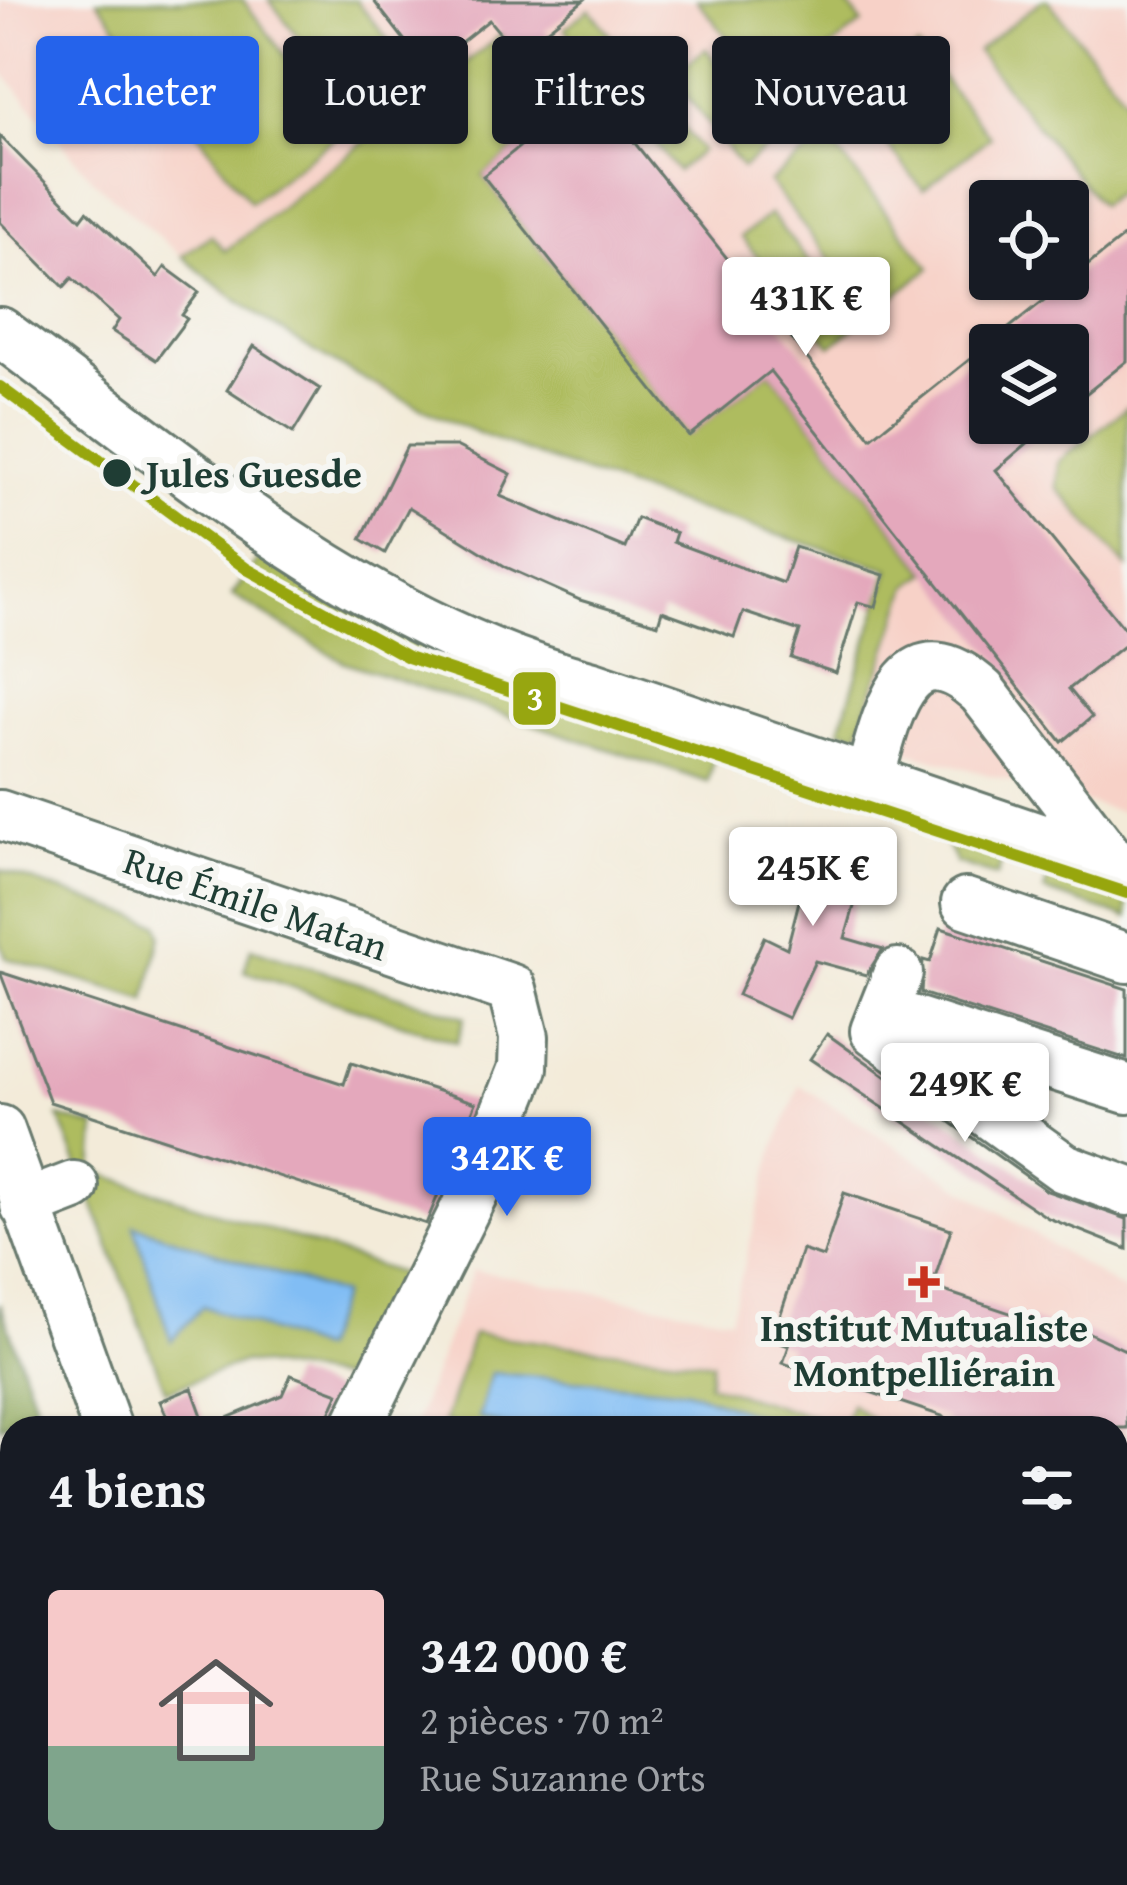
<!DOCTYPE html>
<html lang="fr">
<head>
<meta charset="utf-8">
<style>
	:root { --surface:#171b24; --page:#242831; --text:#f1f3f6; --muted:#9ea1a6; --accent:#2563eb }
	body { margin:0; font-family:"Gentium Book Plus",serif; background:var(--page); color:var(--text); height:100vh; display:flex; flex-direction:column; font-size:45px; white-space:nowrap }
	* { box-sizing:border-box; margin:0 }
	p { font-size:39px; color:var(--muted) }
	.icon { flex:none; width:66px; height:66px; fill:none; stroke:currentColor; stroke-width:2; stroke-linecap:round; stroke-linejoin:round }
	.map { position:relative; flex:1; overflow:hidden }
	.details { position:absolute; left:0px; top:1416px; width:1128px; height:471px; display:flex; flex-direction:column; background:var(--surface); border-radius:36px 36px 0 0; box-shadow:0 3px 9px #0004 }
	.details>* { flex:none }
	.hud { position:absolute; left:36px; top:36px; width:1056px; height:108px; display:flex; gap:24px }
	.fabs { position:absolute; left:969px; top:180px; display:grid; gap:24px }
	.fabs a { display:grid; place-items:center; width:120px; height:120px; border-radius:12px; background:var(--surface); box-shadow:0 3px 9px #0004; font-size:60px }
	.price { position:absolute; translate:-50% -102px; padding:0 27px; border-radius:12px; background:#fff; color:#222; font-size:39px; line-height:78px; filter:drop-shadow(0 3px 6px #0008) }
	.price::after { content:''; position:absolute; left:50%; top:72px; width:36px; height:27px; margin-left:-18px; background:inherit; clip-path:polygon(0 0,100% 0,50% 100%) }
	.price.selected { background:var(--accent); color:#fff }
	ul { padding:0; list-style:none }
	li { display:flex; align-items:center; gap:36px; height:300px; padding:0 48px }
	li span { display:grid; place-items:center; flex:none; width:336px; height:240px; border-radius:12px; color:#555 }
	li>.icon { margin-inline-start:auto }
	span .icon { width:144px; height:144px; fill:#fffc; stroke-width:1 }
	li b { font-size:51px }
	h2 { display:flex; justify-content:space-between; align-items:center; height:144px; padding:0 48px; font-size:51px }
	.tag { padding:0 42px; border-radius:12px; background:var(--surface); box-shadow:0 3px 9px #0004; font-size:42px; line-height:108px }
	.tag.selected { background:var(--accent); color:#fff }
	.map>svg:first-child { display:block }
</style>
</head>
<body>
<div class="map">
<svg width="1127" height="1885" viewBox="0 0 1127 1885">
	<rect width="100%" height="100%" fill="#f6f6f2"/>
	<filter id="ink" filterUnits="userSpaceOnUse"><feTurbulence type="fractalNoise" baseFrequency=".00833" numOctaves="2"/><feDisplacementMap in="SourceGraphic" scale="24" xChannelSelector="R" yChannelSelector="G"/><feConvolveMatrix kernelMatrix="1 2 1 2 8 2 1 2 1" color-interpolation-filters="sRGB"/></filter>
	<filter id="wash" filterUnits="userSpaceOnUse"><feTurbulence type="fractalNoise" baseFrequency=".004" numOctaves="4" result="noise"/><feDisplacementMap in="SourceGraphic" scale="48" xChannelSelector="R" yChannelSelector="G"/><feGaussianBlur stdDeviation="2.7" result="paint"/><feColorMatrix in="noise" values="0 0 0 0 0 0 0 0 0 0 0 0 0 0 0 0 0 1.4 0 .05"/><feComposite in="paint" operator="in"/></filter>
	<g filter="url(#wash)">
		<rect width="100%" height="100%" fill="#f3ebd9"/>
		<path fill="#f7d1c7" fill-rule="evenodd" d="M0,0h1127v814l-275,-78 50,-164 -276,-85 -164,-63 -81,-33 -155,-96 -133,-115 -93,-111zM990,201h78v78h-78zM990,345h78v78h-78z
			M800,1085l327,208v192l-11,16v-73h-703l60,-158 257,48 45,-171z
			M1127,1580v305h-351l-10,-10h350v-288z"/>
		<path fill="#aebc5e" stroke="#667c49" stroke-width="3" d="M97,0h146l100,132 -93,70z
			M269,0h87l61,76 -55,41z
			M697,0h147l18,23 -89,71z
			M1042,0h6l79,100v84l-27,21 -123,-154z
			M590,9l112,142 -25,20 -112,-143z
			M501,35l63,76 -81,65 206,259 81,-64 157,201 -18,14 -51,148 -18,-5 50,-160c-244,-76 -512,-141 -708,-313l29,-21 14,16z
			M918,48l72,89 -67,53 -71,-90z
			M706,49l71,92 -35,27 -71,-93z
			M827,137l103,131 -58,46 -103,-132z
			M770,214l89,109 -28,23 -90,-109z
			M1127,407v160l-70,-79 2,-27z
			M262,554l457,187 -11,41 -364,-120 -112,-67z
			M930,810l80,26 -13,40 -41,-13z
			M1056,851l71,24v43l-83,-27z
			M0,870l158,54 3,11 -15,65 -140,-42 -6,-18z
			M251,948l214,69 -8,25 -213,-71z
			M59,1117l37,10 -3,44 312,104 -56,105 -106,-18 -77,29z
			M473,1334l239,28 -4,22 135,42 8,-22 32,24h-419l-20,-6z
			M12,1826v49h247l6,10h-265v-56z"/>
		<path fill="#8aa455" stroke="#547044" stroke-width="3" d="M0,1303l37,106 -37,18z"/>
		<path fill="#81bdf4" stroke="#507d94" stroke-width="3" d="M134,1225l207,70 -21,55 -117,-44 -32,35z
			M491,1373l196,17 103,38h-279l-32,-10z"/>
		<g id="blocks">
			<path fill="#e4a8bc" d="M373,0h211l-39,31 326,407 256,-204v127l-59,47v-63h-78v78h61l-55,47 131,162v11l-58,46 23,28 -30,25 -292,-371 -81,65 -206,-260 81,-65 -75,-91 -62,49z
				M0,136l81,83 6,-8 71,66 7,-10 34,25 -17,23 5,4 -31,41 -44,-29 7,-11 -47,-42 -8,9 -64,-65z
				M254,346l66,43 -27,44 -66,-43z
				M407,446h49l55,28 -11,22 125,52 12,-30 39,15 -3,9 110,41 12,-36 89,28 -8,32 -18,-5 -22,71 -45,-15 9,-27 -57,-19 -9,25 -72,-26 -4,13 -78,-24 -74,-33 -97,-60 -24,46 -24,-14z
				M806,837l62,20 -23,81 38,11 -17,26 -51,-14 -27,57 -50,-23 26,-58 23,11 15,-58 -13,-5z
				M941,928l186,61v70l-206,-66 2,-33 7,2z
				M0,972l344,112 7,-21 125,40 -50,121 -376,-122z
				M827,1034l220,157 80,28v30l-79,-31 -238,-159z
				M844,1193l107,36 -19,58 150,50 3,-6 42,20v77h-173l-12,-12 -159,-53 6,-17 -17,-6 30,-90 21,7z
				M291,1375l48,18 -16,35h-151l-12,-27 32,-13 14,39 76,-32z"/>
		</g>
	</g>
	<g filter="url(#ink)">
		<use href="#blocks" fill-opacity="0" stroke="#697a6e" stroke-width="3"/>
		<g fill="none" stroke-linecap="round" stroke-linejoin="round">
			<defs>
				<path id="minor" d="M0,332c183,135 369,297 593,354l534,182
					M869,779c17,-59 35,-158 113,-87l132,172
					M0,815l512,174 12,48 -1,31 -49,123 -118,237
					M966,903l161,55
					M898,973l-23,58 189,137 63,23
					M883,1011l244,78
					M0,1130l107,298
					M25,1205l49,-19
					M1116,1543l11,-7
					M343,1875l6,10
					M1014,1875l11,10
					M666,1885l10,-10"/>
			</defs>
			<use href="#minor" stroke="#697a6e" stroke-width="54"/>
			<use href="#minor" stroke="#fff" stroke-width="48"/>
			<defs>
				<path id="tram-1" d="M0,387l247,182 161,88 719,236"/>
			</defs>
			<use href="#tram-1" stroke="#f6f6f2" stroke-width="21"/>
			<use href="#tram-1" stroke="#97a610" stroke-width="12"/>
		</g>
	</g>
	<circle fill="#1f3d34" stroke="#f6f6f2" stroke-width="4.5" cx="117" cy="473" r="16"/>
	<path fill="#c8321e" stroke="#f6f6f2" stroke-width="4.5" d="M918 1264h12v12h12v12h-12v12h-12v-12h-12v-12h12z"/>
	<g text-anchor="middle" stroke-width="12" stroke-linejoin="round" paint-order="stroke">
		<g font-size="39" font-weight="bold" fill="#1f3d34" stroke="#f6f6f2" text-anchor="start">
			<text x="146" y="487">Jules Guesde</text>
		</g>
		<g font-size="39" fill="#1f3d34" stroke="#f6f6f2">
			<text transform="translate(256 903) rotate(19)" y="14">Rue Émile Matan</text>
		</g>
		<g font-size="39" font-weight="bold" fill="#1f3d34" stroke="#f6f6f2">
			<text x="924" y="1341">Institut Mutualiste<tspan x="924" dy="45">Montpelliérain</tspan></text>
		</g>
	</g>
	<rect stroke="#f6f6f2" stroke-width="4.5" x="511" y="670" width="47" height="57" rx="12" fill="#97a610"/>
	<g font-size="33" text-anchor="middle" font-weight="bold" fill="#fff">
		<text x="535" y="710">3</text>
	</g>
</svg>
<div class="fabs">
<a><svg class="icon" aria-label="locate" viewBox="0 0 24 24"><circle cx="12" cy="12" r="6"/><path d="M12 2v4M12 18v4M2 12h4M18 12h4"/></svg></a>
<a><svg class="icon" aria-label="layers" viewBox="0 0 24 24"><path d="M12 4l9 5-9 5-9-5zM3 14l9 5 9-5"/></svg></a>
</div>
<b class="price" style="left:806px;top:359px">431K €</b>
<b class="price" style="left:813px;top:929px">245K €</b>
<b class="price" style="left:965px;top:1145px">249K €</b>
<b class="price selected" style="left:507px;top:1219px">342K €</b>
<div class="hud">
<a class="tag selected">Acheter</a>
<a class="tag">Louer</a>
<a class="tag">Filtres</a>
<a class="tag">Nouveau</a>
</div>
<section class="details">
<h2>4 biens<svg class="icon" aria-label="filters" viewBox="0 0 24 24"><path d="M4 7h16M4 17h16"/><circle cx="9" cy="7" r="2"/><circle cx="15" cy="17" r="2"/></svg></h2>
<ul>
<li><span style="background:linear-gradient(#f6c9c9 65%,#7fa58c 0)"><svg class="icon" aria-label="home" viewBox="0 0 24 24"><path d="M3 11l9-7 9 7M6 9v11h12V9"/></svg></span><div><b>342 000 €</b><p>2 pièces · 70 m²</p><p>Rue Suzanne Orts</p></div></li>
</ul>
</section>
</div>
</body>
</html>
